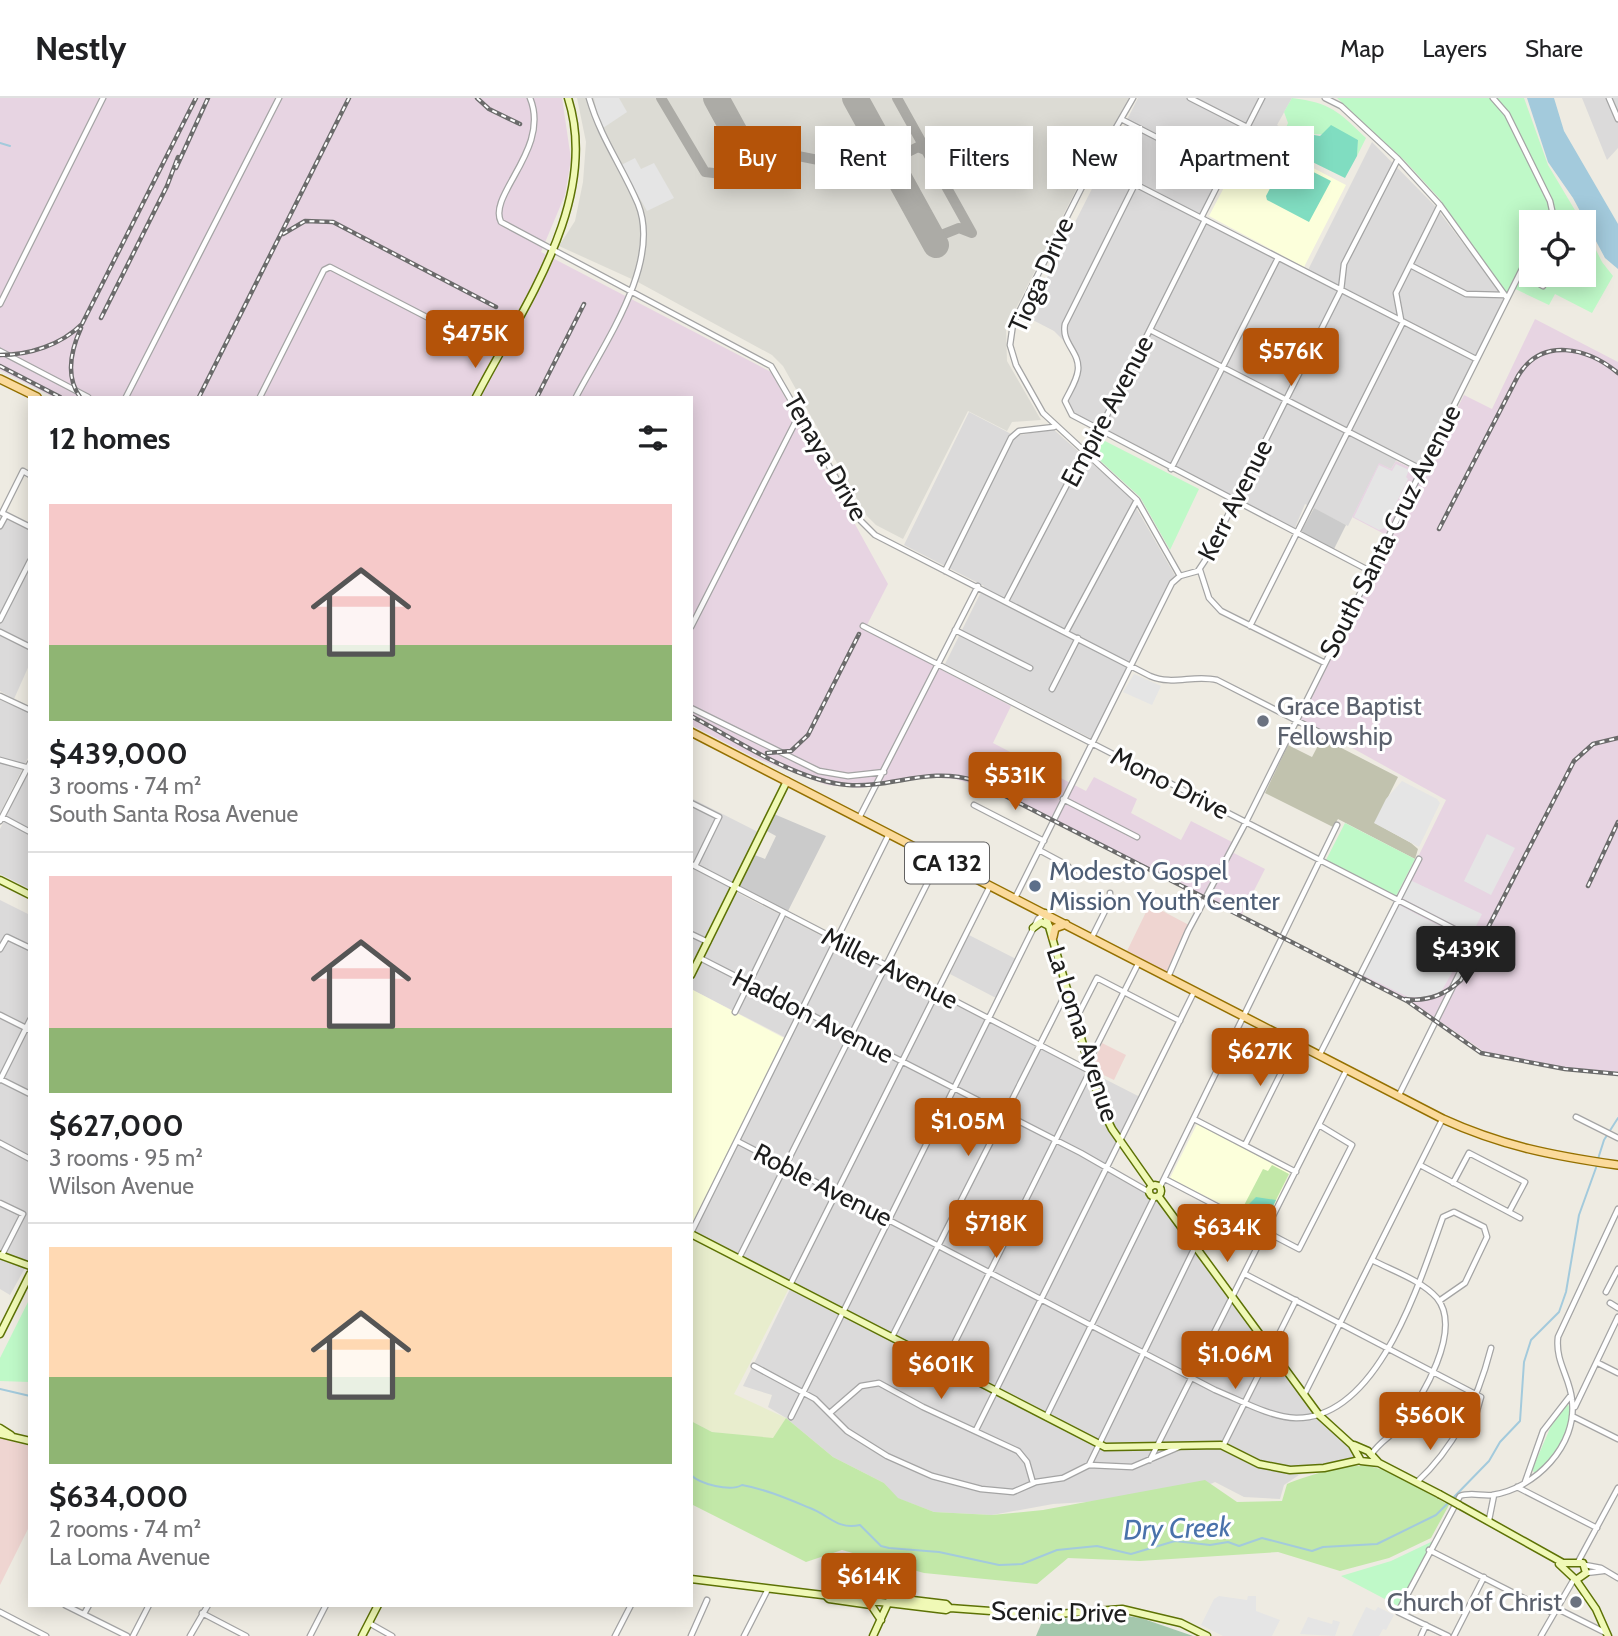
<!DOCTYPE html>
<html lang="en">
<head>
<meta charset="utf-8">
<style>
	:root { --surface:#fff; --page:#f2f2f2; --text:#202124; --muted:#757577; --line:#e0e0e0; --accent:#b45309 }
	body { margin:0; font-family:Cabin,sans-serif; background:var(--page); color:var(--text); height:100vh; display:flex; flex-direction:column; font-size:26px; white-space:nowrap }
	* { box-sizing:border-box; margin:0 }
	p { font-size:23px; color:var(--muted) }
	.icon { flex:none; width:38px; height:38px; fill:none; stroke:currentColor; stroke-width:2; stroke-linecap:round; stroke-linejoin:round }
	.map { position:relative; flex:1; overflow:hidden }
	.drawer { position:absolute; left:28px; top:298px; width:665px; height:1211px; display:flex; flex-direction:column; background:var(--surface); border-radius:0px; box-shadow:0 4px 18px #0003 }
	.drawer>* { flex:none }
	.guide { position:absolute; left:714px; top:28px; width:665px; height:63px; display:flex; gap:14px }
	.tools { position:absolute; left:1519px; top:112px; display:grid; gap:14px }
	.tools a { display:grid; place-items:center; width:77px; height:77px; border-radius:0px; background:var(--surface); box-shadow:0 4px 18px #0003; font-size:35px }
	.price { position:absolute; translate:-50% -60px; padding:0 16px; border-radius:7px; background:var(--accent); color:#fff; font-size:23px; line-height:46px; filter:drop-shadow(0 2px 4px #0008) }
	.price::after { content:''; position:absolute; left:50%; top:42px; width:21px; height:16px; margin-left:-10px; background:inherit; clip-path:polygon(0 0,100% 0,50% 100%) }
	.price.current { background:#222; color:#fff }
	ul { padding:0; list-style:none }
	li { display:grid; align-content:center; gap:14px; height:371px; padding:0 21px }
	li+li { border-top:2px solid var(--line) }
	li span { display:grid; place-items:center; height:217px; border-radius:0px; color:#555 }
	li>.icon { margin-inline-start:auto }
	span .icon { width:126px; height:126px; fill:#fffc; stroke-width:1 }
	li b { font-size:30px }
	h2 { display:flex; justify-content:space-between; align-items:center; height:84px; padding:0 21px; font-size:30px }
	.chip { padding:0 24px; border-radius:0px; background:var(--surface); box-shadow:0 4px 18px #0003; font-size:24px; line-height:63px }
	.chip.current { background:var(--accent); color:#fff }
	header { display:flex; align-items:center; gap:42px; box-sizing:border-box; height:98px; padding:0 35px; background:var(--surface); border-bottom:2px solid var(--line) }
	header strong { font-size:33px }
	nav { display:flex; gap:38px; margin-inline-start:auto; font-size:24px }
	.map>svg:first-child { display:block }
</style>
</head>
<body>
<header>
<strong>Nestly</strong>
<nav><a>Map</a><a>Layers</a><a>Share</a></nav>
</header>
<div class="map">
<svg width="1618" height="1538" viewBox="0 0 1618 1538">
	<rect width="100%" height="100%" fill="#eeebe2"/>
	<path fill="#dbdada" d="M1138,0h154l-15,27 5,3 -21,44 3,2 -8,15 -30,-15 -23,47 103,53 66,-132 62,63 71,94 -86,167 -20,-10 -8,13 -12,-5 -31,62 -43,-22 -11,26 -192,-99 -29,-18 -5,-10 13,-30 -7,-22 -20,-20 -27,-14z
		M1582,0h36v50l-11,12z
		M969,314l46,24 38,-7 77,68 47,82 -81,162 -151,-77 39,-78 -80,-41z
		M0,418l24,12 6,-11v146l-16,36 -14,-8z
		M0,602l30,13v41l-30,59z
		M30,671v120l-30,-15v-45z
		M691,700l67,34 -67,133z
		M736,794l348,179 9,34 23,37 -12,27 42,22 15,13 159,217 42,36 -63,18 -15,10 -4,14 -36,-2 -29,-15 -31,14 -131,8 -61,11 -58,-3 -37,-14 -13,-15 -51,-26 -47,-39 -18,-11 4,-12 -29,-9 49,-101 -97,-53 95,-192 -99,-51v-7z
		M0,802l30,15v344l-20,36 -10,-6z
		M969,837l47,24 -20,39 -46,-24z
		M1093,975l47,24 -20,39 -10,-16z"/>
	<path fill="#efd5d1" d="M1153,808l36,19 -22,47 -40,-21 21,-43z
		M1102,945l24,12 -12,25 -23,-11z
		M0,1340l30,8v79l-30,60z"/>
	<path fill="#e7d4e2" d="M0,0h562l9,61 -6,36 -24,57 230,120 117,212 -21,41 72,37 -3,5 75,39 -18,37 93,48 8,-14 43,22 -6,14 50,27 10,-19 41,21 -4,8 37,19 -24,47 -258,-129 -28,-8 -35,-2 -60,11 -33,-3 -74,-28 -62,-32v-328h-638l-53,-27z
		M1535,221l83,43v710l-56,-5 -76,-14 -73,-50 -53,-28 86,-175 -146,-81 90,-182 -38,-20 27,-54 12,6 5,-8 28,13 40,-79 28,14z"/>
	<path fill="#fcffdb" d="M1275,46l17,7 -2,5 56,29 -42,82 -95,-51 21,-40 26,13 8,-15 -3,-2z
		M691,891l93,49 -93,188z
		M1197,1026l93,48 -25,54 -95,-48z"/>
	<path fill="#cbcbcb" d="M1314,410l32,17 -12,24 -33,-17z
		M774,716l52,22 -39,77 -51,-26 16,-33 13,5 11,-23 -11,-6z"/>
	<path fill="#dcdbd4" d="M577,0h553l-26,49 -19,25 -79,156 1,33 34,59 -29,2 -5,9 -39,-20 -65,128 -27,-14 -10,-10 -83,-149 -11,-11 -136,-74 -77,-35 16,-25 8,-39 3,-40z"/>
	<path fill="#c1c2ae" d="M1322,640l76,39 -23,46 36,20 7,6 -3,10 -77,-40 -5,8 -68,-34 23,-48 24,12z"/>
	<path fill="#e8edcd" d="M691,1139l98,51 -55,106 52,24 -13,21 -61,-7 -21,-11z"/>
	<path fill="#c2e8a8" d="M1272,1067l17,9 -18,36 -31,3 23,-44 5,2z
		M786,1320l47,39 51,26 14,15 36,14 58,3 51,-5 162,-30 32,22 45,-1 5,-17c19,-8 58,-20 79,-18 28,3 58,26 83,39l-18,33 -42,20 -49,13 -62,-19 -138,9 -72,-3 -31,26 -113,-11 -82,-23 -36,12 -115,-58v-83l21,11 61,6z"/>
	<path fill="#a4c7ac" d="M1104,1515l37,5 52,18h-157l6,-14z"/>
	<path fill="#bff9c8" d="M1292,0c39,5 46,13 74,40l-9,18 1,-16 -11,-5 -39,-1 -12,20 -17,-11 9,-20 -4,-11z
		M1337,0h187l24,67 34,57h-51v53h53v-49l18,36 11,14 -21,37 -37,-19 -6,11 -38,-18 -4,6 -68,-95 -34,-37z
		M1100,343h5l94,48 -29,61 -30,-53 -46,-42 -1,-5z
		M1345,725l70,36 -19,37 -70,-36z
		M28,1204l2,80 -30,-1v-23z
		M1568,1306c9,24 -13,58 -33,69l-3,-3 19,-44z
		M1433,1443l-33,66 -59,-31 50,-15z"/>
	<path fill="#80ddc1" d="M1331,27l27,15 -1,16 -12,22 -49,-24 12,-20 12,2z
		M1286,60l45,23 -22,41 -42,-22 -1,-4z
		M1256,1099l20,3 -12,25 -24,-12z"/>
	<path fill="#e5e5e5" d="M594,0h25l8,14 -27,18z
		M635,60l6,11 13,-6 20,35 -27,13 -26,-46z
		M1396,366l13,6 -3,7 2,2 -24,49 -5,2 -25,-13 25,-52 13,6z
		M1134,576l27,12 -9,19 -29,-13z
		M1402,683l35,18 3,4 -21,44 -45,-24 12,-24z
		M1487,736l28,14 -24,47 -27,-14z
		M1410,782l72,34 -10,20 -70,-36z
		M1399,807l52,27 -10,19 18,9 -18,32 -15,5h-18l-45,-22z
		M1219,1498l28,4 1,-4h8v15l24,9 -8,16h-49l-22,-11 13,-26z
		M1366,1509l9,4 3,-4 16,8 -8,15 -3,-1 -4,7h-27z
		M1308,1519l24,7 1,-4 7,2 -5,14 -35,-2z"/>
	<path fill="#a3cadc" d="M1527,0h27l10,33 54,93v45l-13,-11 -32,-60 -25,-36z"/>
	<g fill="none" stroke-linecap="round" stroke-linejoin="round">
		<path stroke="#a3cadc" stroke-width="2" d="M0,45l10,3
			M1598,1061l6,-19 14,-22
			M0,1291l30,7
			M691,1377c9,9 39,17 51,10 23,4 46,14 68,23 19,7 27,22 50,17l21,21 8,2 50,4 60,13 23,-1 35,-14 40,-4 34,8 44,-13 35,4 18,-3 11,4 23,-8 50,13 11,-4 54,-3 59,-29 12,-12
			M1452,1401l37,-38 11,-19 20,-21 4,-59 7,-22 28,-28 7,-20 13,-77 18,-50"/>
		<path stroke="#acaba6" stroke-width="10" d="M661,0l44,74 17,2 28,-14
			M897,0l75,135
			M742,47l137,27 9,-6 -2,-11
			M886,57l10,3 22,-11 9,4
			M927,131l12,7 20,-8 13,5"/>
		<path stroke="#acaba6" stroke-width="26" d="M716,0l36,66
			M855,0l81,147"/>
		<defs>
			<path id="street" d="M530,0c21,51 -43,97 -29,124l270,144 90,155 14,14 275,141c23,10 44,-2 67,4l106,54
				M1133,0l-51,89 -51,101 -18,36 -3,21 6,20 27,48 94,87 43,76
				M1190,0l57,29
				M1325,0l16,8 57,53 42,46 67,93
				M1493,0l14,16 43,87 2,9 -6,12
				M1609,0l9,21
				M1123,22l101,52
				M1096,66l380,195
				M1135,86l-70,140c-4,19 15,28 13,46 -1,11 -9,22 -13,31l7,14 298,156
				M1201,120l61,-120
				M1410,167l56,29 38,1
				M1520,175l23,13
				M0,206l103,-206
				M1401,222l-5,-27 44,-88
				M1150,232l271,139
				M0,253l88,46
				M126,299l153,-299
				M260,299l64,-127 6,-3 168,87
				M576,299c27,-52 86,-134 62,-193 -16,-38 -37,-65 -49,-106
				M1171,371l107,-211
				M2,415l21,-42 7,4
				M2,415l28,14
				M0,428l6,-11
				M1200,472l9,28 12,13 104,52
				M945,473l66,-133 8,-7 35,-4
				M1006,503l78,-149 15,-21 106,-211
				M0,522l30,-59
				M863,528l613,314 -77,155
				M1250,528l153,-304
				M691,529l109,-214
				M955,532l75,38
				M0,534l30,15
				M1066,534l71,-132
				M1052,591l26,-51
				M0,598l30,14
				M691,610l128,63 29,5 36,-4
				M0,662l29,8
				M1063,701l74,38
				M691,705l28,14 -24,49
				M974,707l70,36
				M2,719l28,15
				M859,720l119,-232
				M0,723l30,-58
				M1039,752l28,15 6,7
				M691,766l399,207 -146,293
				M1015,800l157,-315 8,-7 18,-5 8,-12 135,-269 3,-26 54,-105
				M691,836l17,8
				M1092,839l18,-36v-8
				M0,851l7,-12 23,11
				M700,860l381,195 68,39
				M1168,879l20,-46 58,-109 285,-571
				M735,914l48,-98
				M0,917l30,15
				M1076,921l21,-41 83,43
				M1320,956l99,-195
				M1088,965l51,-101
				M0,981l30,15
				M0,982l30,-60
				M1576,1019l42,21
				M1194,1021l102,53
				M737,1043l478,249c25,10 54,27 81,28 83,1 124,-138 147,-201l11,-5 30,15 3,10 -22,46 -26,18
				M0,1045l30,16
				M1245,1047l51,-102
				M1420,1067l100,53
				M1165,1081l134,70 53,-104 -33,-20
				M1453,1085l16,-30 56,29 -16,30
				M1160,1089l177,-362
				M0,1105l23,11 -21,41
				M691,1135l198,-399
				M739,1160l200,-398
				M1245,1176l236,123 -6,21 -17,16
				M790,1187l200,-399
				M1606,1194l12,-23
				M1610,1205l8,5
				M892,1239l175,-346
				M1598,1265l20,10
				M754,1268l61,33 32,32 40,25 45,20 49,13 32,3 23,-10 27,-4 26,-13 43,2 47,-20
				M1305,1295l137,-273
				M1575,1309l43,-90
				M831,1314l30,-26 18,-3 44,24 95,44 9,11 6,21
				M1572,1318l46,23
				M791,1319l247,-498 6,-5
				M1046,1319l108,-219
				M976,1332l218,-438
				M1223,1348l73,-146
				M1371,1357c8,-13 21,-19 30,-30 21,-27 62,-95 36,-127 -16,-18 -44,-27 -65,-38
				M1150,1362l197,-391
				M1089,1367l126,-259
				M1417,1384c39,-36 61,-83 74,-134
				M1525,1384l18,-51 28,-36
				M1517,1389l80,41
				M1489,1422l5,-25
				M1429,1452l124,63
				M1578,1464l40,-74
				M1585,1467l16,3 17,10
				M1586,1475l17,-2
				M65,1507l62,31
				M1556,1510l50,25
				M0,1514l46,24
				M202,1515l44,23
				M84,1516l5,-9
				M369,1525l23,13
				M133,1538l16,-31
				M190,1538l18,-31
				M310,1538l16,-31
				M615,1538l16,-31
				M691,1538l16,-36
				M744,1538l24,-47
				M1421,1538l5,-11
				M1448,1538l-50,-24 62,-116c10,-4 21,0 32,-1 43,-6 86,-50 80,-95 -2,-23 -17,-38 -14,-63l60,-128
				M1454,1538l30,-59
				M1541,1538l33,-57"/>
			<path id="secondary" d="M476,299c46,-89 125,-196 92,-299
				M0,782l30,15
				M1045,815l56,194 11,22 40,57
				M1033,830l8,-6 8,4
				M691,877l96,-194
				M1149 1093a6 6 0 1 1 12 0a6 6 0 1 1-12 0Z
				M1159,1099l160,218 33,30 9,16 18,2
				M691,1136l414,213 116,-2 38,19 31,6 34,-2 36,-8
				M0,1157l30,11
				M0,1236l30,-60
				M0,1330l11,7
				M0,1336l30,7
				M1354,1347l14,6 11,12 60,31
				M1459,1407l104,58h20l3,10 -10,7
				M1559,1466l17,16
				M691,1481l255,31 4,-2 94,7 78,-6 59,14 26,13
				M1576,1482l20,29 12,27
				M824,1496l5,5 42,6 10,15
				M889,1503l7,-3 50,6 4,4
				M362,1538l16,-31
				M873,1538l16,-35"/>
			<path id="primary" d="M0,281l37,18
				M691,634l752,387c59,27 111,37 175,46
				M1053,839l2,-9 11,-4"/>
		</defs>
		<use href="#street" stroke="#a4a4a4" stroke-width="7"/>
		<use href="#secondary" stroke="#5d7205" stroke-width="9"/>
		<use href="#primary" stroke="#947001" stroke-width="10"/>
		<use href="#street" stroke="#fff" stroke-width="4.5"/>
		<use href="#secondary" stroke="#f0f9b6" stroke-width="6"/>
		<use href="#primary" stroke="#fbda9b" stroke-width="7"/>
		<defs>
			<path id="rail" d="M477,0l12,11 31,15
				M176,70l32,-70
				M283,136l22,-13 28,1 163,85
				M101,220l66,-132 11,-29
				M0,257c29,0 61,-10 82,-31l114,-226
				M0,268l60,31
				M80,299c-15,-21 -9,-47 1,-69
				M199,299l150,-299
				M537,299l47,-93
				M1439,431l79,-153c24,-40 70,-28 100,-3
				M691,618c46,24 105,65 157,69 46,3 80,-19 128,-4l431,220 74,52 84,16 53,5
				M767,655l24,-2 17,-16 51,-101
				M1588,788l30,-64
				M1405,901c22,3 40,-4 56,-19l113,-219 19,-17 25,-6"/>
		</defs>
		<use href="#rail" stroke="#6b6b6b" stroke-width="4.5"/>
		<use href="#rail" stroke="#fff" stroke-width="2" stroke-dasharray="5" stroke-linecap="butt"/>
		<defs>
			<path id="secondary-bridge" d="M1439,1396l20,11"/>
		</defs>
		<use href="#secondary-bridge" stroke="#5d7205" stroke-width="9" stroke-linecap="butt"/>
		<use href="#secondary-bridge" stroke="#f0f9b6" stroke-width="6"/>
	</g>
	<g fill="#6b7280" stroke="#fff" stroke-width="2.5">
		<circle cx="1263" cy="623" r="7"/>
		<circle cx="1576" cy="1504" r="7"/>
	</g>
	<circle fill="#5c6f8a" stroke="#fff" stroke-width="2.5" cx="1035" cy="788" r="7"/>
	<g text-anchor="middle" stroke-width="6" stroke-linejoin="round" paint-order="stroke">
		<rect fill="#fff" stroke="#616161" stroke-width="2" x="905" y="744.5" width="84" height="41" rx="5"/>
		<g font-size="24" font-weight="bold" fill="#1d1d1d">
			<text x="947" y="773">CA 132</text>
		</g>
		<g font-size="26" fill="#1d1d1d" stroke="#fff">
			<text transform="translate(1041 177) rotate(-66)" y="9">Tioga Drive</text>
			<text transform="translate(1107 313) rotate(-62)" y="9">Empire Avenue</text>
			<text transform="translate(826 359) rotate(60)" y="9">Tenaya Drive</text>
			<text transform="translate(1235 402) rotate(-63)" y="9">Kerr Avenue</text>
			<text transform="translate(1390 433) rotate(-63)" y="9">South Santa Cruz Avenue</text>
			<text transform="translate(1170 685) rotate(27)" y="9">Mono Drive</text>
			<text transform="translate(890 870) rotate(27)" y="9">Miller Avenue</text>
			<text transform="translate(813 918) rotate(27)" y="9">Haddon Avenue</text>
			<text transform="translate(1083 936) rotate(72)" y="9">La Loma Avenue</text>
			<text transform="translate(823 1087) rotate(27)" y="9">Roble Avenue</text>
			<text transform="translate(1059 1514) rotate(1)" y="9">Scenic Drive</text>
		</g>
		<g font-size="26" fill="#5b616d" stroke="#fff" text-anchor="start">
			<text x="1277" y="617">Grace Baptist<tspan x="1277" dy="30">Fellowship</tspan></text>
			<text x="1562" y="1513" text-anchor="end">Church of Christ</text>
		</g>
		<g font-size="26" fill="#4e5e75" stroke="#fff" text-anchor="start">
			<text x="1049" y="782">Modesto Gospel<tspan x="1049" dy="30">Mission Youth Center</tspan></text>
		</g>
		<g font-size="28" font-style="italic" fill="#4a72ab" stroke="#fff">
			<text transform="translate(1177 1430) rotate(-2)" y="10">Dry Creek</text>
		</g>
	</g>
</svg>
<div class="tools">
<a><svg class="icon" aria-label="locate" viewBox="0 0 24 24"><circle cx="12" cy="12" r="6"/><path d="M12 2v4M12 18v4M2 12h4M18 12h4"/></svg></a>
</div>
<b class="price" style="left:475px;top:272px">$475K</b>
<b class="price" style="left:1291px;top:290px">$576K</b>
<b class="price" style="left:1015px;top:714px">$531K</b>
<b class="price current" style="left:1466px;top:888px">$439K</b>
<b class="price" style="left:1260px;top:990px">$627K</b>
<b class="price" style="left:968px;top:1060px">$1.05M</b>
<b class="price" style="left:996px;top:1162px">$718K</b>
<b class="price" style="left:1227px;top:1166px">$634K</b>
<b class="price" style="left:1235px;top:1293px">$1.06M</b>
<b class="price" style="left:941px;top:1303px">$601K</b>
<b class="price" style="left:1430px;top:1354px">$560K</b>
<b class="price" style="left:869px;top:1515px">$614K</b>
<div class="guide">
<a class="chip current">Buy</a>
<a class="chip">Rent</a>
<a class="chip">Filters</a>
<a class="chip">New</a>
<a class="chip">Apartment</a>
</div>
<section class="drawer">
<h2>12 homes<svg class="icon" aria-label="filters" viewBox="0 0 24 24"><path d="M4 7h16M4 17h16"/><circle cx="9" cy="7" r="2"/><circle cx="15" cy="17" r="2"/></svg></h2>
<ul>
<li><span style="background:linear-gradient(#f6c9c9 65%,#8fb573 0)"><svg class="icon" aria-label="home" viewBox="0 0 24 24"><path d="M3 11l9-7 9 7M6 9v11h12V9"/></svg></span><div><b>$439,000</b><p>3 rooms · 74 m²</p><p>South Santa Rosa Avenue</p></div></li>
<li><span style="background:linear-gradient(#f6c9c9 70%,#8fb573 0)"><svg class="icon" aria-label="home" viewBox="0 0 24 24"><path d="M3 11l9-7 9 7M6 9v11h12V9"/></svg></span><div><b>$627,000</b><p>3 rooms · 95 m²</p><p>Wilson Avenue</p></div></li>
<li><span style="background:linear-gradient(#ffd9b3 60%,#8fb573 0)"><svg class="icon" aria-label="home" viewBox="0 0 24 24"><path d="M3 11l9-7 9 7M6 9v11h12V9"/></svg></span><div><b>$634,000</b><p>2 rooms · 74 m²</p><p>La Loma Avenue</p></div></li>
</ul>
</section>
</div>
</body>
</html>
